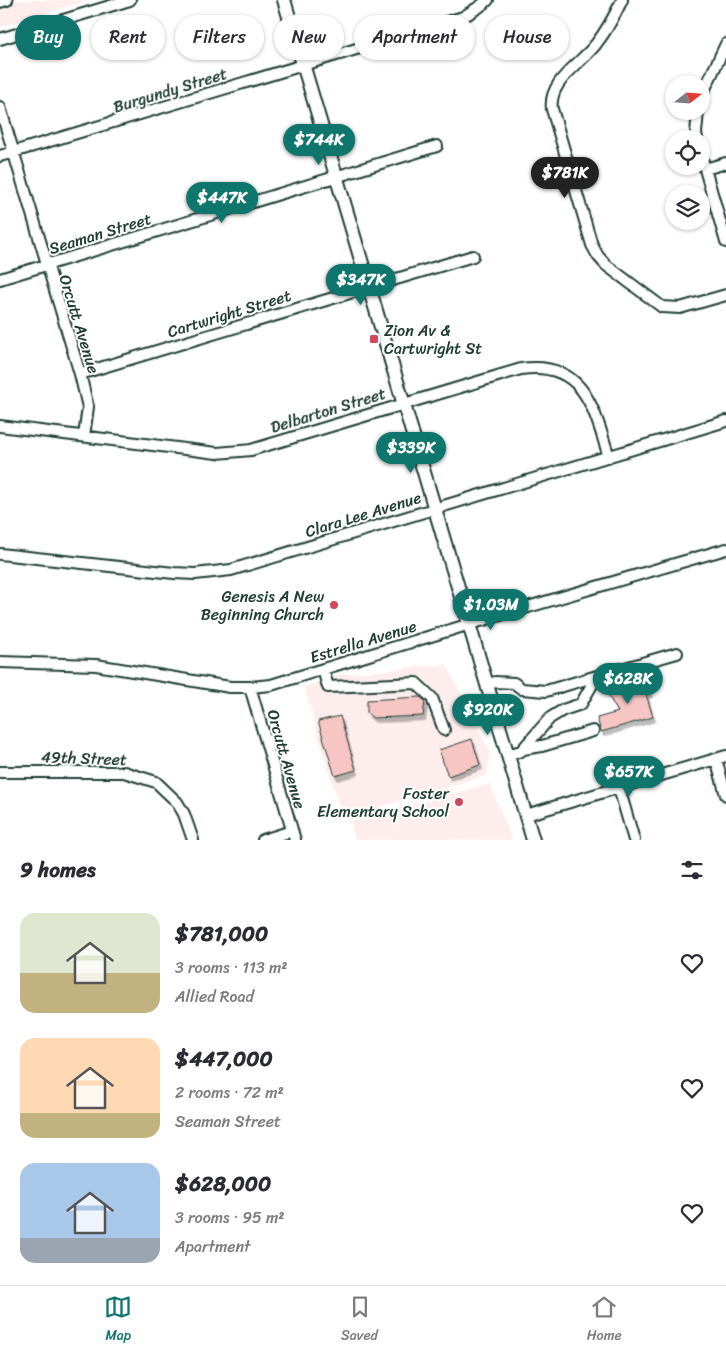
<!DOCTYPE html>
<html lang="en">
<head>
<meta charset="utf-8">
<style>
	:root { --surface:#fff; --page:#f2f2f3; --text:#2b2b33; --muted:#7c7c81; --line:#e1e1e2; --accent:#0f766e }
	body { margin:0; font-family:Sriracha,sans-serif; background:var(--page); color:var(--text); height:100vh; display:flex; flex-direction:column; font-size:19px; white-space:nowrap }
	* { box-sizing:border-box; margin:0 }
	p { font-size:16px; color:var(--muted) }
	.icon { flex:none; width:28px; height:28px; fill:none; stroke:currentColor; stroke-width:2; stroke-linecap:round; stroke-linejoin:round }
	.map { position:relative; height:840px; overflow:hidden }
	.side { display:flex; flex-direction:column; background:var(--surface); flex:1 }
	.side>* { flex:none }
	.hud { position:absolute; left:15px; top:15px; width:696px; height:45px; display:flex; gap:10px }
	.needle { width:32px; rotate:73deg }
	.controls { position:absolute; left:665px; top:75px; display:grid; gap:10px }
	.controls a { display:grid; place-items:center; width:45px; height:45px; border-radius:50%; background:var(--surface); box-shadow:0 1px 4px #0004; font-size:25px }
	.price { position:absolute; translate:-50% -42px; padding:0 11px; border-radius:18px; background:var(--accent); color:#fff; font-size:16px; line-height:32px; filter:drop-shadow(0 1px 2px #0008) }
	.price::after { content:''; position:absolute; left:50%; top:30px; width:15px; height:11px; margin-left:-8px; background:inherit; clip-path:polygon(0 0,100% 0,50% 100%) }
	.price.selected { background:#222; color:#fff }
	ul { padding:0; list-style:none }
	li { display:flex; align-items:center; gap:15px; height:125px; padding:0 20px }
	li span { display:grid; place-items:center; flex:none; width:140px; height:100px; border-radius:15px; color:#555 }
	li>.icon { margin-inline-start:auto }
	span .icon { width:60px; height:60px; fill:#fffc; stroke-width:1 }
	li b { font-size:21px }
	h2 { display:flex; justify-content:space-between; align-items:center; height:60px; padding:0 20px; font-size:21px }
	.pill { padding:0 18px; border-radius:22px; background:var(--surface); box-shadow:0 1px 4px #0004; font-size:18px; line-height:45px }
	.pill.selected { background:var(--accent); color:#fff }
	.dock { display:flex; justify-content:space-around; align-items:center; height:70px; border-top:1px solid var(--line); background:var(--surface); font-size:14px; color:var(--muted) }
	.dock a { display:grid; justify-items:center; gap:2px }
	.dock .selected { color:var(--accent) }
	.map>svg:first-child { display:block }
</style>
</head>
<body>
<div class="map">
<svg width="726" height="840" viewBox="0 0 726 840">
	<defs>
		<filter id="shadow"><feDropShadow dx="2.5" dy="4.5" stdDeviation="0" flood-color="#0004"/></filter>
	</defs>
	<rect width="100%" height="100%" fill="#fff"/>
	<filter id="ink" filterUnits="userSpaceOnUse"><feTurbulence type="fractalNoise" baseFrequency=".02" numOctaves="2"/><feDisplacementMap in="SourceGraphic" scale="10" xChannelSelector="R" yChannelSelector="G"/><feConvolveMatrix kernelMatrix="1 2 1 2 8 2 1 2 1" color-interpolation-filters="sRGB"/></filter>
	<g filter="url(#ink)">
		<path fill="#fdeeed" d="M0,0h90l-90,27z
			M446,664l44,88 -3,23 -141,42 -6,-7 -36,-123 33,-12z
			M490,784l22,56h-157l-5,-19z"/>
		<path fill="#f7c6c4" stroke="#1f3d34" filter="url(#shadow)" d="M646,678l1,3 2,-1 3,9 -3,1 1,3 -4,1 7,23 -52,15 -4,-14 21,-6 -9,-15 -1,-8z
			M420,697l5,4 -2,15 -50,2 -6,-5v-13z
			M340,716l16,54 -21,6 -17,-55z
			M472,739l8,26 -32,11 -9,-26z"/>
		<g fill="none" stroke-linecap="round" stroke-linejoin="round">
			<defs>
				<path id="minor" d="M622,0c-7,15 -15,30 -26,44 -15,20 -48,37 -44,65l40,136 6,11 8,9 56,42 18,1 46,-13
					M0,2l7,-2
					M0,39l130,-39
					M701,97l25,-53
					M0,107l80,267 8,33 -4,29
					M697,139l-1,-6 2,-22
					M701,155l25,87
					M0,156l463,-139 16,-10 9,-7
					M705,169l21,-6
					M0,279l437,-133
					M80,374l393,-118
					M0,426l217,27 34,-3 270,-81c63,-9 73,40 88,88
					M0,554l174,19 21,1 36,-4 495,-149
					M0,662l96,3 134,22h20l21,-2 199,-61 256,-75
					M323,669l5,18 88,-4 16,15 12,32
					M597,676l80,-23
					M487,684l9,-2 18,1 8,6 24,2 51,-15 -16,28 -18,6 -13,8 -29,33 -13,4
					M250,687l45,153
					M523,749l19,-3 51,-15
					M716,759l10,36
					M0,772h124l32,10 21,20 7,12 9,26
					M619,788l15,52
					M526,815l200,-59
					M263,840l29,-9"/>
				<path id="major" d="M284,0l249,840"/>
			</defs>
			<use href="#minor" stroke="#1f3d34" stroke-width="14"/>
			<use href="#major" stroke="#1f3d34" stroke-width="16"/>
			<use href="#minor" stroke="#fff" stroke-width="10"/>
			<use href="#major" stroke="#fff" stroke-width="12"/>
		</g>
	</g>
	<g fill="#d1495b" stroke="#fff" stroke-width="2">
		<rect x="369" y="334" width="10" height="10" rx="2.5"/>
		<circle cx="334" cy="605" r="5"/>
		<circle cx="459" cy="802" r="5"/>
	</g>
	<g text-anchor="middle" stroke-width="4" stroke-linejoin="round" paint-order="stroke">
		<g font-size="16" fill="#1f3d34" stroke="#fff">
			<text transform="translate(170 90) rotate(-17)" y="6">Burgundy Street</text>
			<text transform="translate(100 233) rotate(-17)" y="6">Seaman Street</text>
			<text transform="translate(229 313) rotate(-17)" y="6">Cartwright Street</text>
			<text transform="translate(80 324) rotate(73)" y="6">Orcutt Avenue</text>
			<text transform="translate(328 410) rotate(-17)" y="6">Delbarton Street</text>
			<text transform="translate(363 514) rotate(-17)" y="6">Clara Lee Avenue</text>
			<text transform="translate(363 641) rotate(-17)" y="6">Estrella Avenue</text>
			<text transform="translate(84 758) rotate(2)" y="6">49th Street</text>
			<text transform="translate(287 759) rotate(74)" y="6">Orcutt Avenue</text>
		</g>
		<g font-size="16" fill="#1f3d34" stroke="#fff" text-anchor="end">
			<text x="384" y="336" text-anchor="start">Zion Av &amp;<tspan x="384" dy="18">Cartwright St</tspan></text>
			<text x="324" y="602">Genesis A New<tspan x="324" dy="18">Beginning Church</tspan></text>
			<text x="449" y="799">Foster<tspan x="449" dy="18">Elementary School</tspan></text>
		</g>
	</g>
</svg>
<div class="controls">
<a><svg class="needle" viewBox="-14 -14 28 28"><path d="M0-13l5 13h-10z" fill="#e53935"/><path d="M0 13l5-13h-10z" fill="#7c7c81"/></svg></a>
<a><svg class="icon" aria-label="locate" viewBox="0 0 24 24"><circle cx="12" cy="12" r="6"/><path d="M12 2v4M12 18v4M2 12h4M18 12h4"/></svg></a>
<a><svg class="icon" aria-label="layers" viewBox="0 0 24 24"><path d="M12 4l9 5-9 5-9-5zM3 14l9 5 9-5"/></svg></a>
</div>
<b class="price" style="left:319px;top:166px">$744K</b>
<b class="price selected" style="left:565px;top:199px">$781K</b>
<b class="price" style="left:222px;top:224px">$447K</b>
<b class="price" style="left:361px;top:306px">$347K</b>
<b class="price" style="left:411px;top:474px">$339K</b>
<b class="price" style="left:491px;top:631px">$1.03M</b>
<b class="price" style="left:628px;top:705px">$628K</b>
<b class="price" style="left:488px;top:736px">$920K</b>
<b class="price" style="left:629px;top:798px">$657K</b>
<div class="hud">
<a class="pill selected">Buy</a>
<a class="pill">Rent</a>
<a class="pill">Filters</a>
<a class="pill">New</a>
<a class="pill">Apartment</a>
<a class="pill">House</a>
</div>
</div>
<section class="side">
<h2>9 homes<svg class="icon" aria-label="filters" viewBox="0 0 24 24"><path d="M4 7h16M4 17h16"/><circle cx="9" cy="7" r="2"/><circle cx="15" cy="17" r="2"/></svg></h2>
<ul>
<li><span style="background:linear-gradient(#dfe7d0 60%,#c2b280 0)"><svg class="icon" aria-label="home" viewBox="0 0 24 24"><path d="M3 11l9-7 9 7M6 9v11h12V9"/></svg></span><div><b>$781,000</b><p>3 rooms · 113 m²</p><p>Allied Road</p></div><svg class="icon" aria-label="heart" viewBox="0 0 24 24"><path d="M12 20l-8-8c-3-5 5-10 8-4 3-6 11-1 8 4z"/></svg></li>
<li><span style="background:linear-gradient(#ffd9b3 75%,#c2b280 0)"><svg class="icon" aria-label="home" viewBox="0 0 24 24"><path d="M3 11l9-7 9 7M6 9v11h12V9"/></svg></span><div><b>$447,000</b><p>2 rooms · 72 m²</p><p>Seaman Street</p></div><svg class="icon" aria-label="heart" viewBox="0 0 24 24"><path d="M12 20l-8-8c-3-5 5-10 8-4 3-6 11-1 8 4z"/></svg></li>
<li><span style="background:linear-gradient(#a9c7e8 75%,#9aa5b1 0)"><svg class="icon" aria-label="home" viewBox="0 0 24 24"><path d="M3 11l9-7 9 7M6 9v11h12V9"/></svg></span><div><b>$628,000</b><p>3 rooms · 95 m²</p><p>Apartment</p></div><svg class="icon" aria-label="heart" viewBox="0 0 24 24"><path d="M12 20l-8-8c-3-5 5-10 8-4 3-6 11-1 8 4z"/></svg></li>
</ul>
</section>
<nav class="dock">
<a class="selected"><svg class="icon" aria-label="map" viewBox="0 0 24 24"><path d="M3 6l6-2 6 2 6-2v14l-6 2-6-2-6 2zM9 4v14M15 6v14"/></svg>Map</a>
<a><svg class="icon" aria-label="saved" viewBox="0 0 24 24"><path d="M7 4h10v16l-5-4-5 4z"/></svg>Saved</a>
<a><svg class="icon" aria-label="home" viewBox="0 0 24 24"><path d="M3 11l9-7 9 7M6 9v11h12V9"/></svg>Home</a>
</nav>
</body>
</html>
